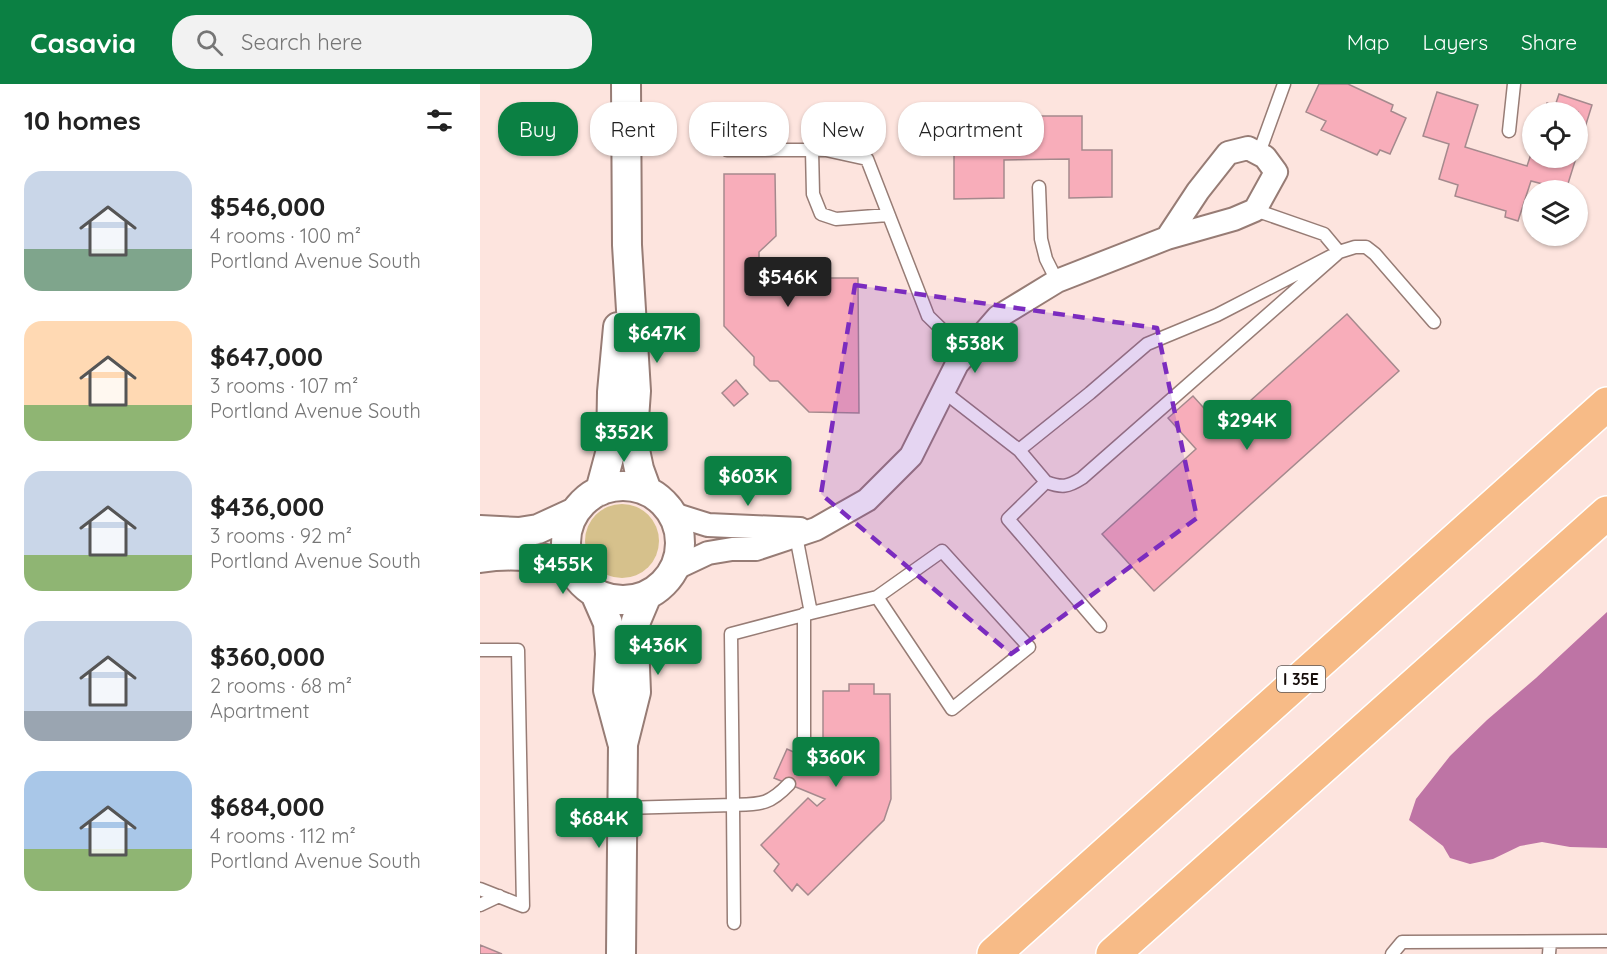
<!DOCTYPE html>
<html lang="en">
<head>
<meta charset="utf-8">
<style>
	:root { --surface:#fff; --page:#f2f2f2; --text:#222; --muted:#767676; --accent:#0b8043 }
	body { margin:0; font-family:Quicksand,sans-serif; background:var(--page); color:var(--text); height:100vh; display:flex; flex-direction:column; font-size:22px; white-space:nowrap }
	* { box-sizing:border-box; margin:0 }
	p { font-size:20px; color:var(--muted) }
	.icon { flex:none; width:33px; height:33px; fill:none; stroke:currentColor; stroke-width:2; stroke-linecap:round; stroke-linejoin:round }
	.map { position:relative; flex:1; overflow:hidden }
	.panel { display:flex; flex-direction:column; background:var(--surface); width:480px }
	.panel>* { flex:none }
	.guide { position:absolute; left:18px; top:18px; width:570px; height:54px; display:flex; gap:12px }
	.buttons { position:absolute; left:1042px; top:18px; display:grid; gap:12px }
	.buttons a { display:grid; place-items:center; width:66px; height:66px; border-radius:50%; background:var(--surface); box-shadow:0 2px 4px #0004; font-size:30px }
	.price { position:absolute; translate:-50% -51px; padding:0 14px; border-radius:6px; background:var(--accent); color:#fff; font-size:20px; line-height:39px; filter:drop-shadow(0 2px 3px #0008) }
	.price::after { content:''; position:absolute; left:50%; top:36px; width:18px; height:14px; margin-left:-9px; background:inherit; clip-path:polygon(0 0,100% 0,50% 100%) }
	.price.selected { background:#222; color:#fff }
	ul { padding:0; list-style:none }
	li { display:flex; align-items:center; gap:18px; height:150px; padding:0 24px }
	li span { display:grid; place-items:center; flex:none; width:168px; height:120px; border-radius:18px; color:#555 }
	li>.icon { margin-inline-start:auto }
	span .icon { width:72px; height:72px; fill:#fffc; stroke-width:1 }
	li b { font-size:26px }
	h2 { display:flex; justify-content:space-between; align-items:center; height:72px; padding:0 24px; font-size:26px }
	.tag { padding:0 21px; border-radius:24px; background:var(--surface); box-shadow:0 2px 4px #0004; font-size:21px; line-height:54px }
	.tag.selected { background:var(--accent); color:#fff }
	header { display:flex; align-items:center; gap:36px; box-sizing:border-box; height:84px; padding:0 30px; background:var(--accent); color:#fff }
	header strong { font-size:28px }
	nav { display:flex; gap:33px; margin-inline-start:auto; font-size:21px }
	.search { width:420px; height:54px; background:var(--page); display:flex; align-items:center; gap:15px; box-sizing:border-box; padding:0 21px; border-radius:24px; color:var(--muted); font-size:22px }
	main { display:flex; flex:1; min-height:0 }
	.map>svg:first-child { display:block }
</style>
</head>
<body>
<header>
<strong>Casavia</strong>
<div class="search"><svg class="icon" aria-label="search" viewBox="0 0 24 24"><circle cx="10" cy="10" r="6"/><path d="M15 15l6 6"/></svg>Search here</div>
<nav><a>Map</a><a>Layers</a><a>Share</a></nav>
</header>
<main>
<section class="panel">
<h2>10 homes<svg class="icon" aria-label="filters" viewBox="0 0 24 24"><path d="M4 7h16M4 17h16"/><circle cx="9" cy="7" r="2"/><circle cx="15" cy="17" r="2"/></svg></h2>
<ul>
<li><span style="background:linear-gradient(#c9d6e8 65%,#7fa58c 0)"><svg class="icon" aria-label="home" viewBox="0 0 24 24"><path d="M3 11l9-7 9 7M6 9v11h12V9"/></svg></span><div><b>$546,000</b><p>4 rooms · 100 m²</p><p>Portland Avenue South</p></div></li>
<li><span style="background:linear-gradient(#ffd9b3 70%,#8fb573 0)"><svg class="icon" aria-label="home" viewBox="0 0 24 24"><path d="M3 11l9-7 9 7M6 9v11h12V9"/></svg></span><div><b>$647,000</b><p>3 rooms · 107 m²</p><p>Portland Avenue South</p></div></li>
<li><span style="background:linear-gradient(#c9d6e8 70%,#8fb573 0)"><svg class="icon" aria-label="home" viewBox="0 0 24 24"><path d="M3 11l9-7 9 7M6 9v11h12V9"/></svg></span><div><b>$436,000</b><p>3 rooms · 92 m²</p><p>Portland Avenue South</p></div></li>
<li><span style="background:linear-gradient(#c9d6e8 75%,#9aa5b1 0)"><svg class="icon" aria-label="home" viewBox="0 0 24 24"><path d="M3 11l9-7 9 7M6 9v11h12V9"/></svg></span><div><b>$360,000</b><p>2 rooms · 68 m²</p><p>Apartment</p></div></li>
<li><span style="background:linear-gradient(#a9c7e8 65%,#8fb573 0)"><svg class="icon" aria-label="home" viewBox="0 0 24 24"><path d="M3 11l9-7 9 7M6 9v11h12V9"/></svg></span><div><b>$684,000</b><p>4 rooms · 112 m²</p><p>Portland Avenue South</p></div></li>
</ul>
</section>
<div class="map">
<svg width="1127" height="870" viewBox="0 0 1127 870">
	<rect width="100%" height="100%" fill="#fde4de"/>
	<path fill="#d6c18c" d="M105 457a37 37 0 1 1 74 0a37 37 0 1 1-74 0Z"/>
	<path fill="#be74a5" d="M1127,528v236l-37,-1 -28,-5 -22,4 -27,13 -23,5 -20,-6 -7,-12 -34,-26 7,-21 34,-43 37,-36 49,-42z"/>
	<path fill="#f8adba" stroke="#a5898d" stroke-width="1.5" d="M839,0h29l45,21 -2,6 15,7 -16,36 -10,-4 -3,5 -56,-25 5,-9 -20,-9z
		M957,8l41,13 -13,42 62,19 6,-18v10h43l-10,32 -35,-9 -13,40 -13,-4 1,-6 -51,-15 3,-11 -19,-6 10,-35 -26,-8z
		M1079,10l33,11 -14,45v-38h-34l3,-9 8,3z
		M512,32h90v34h30v47l-43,1v-39l-65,1v38l-50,1v-49h38z
		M382,35l1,23h-25v-22z
		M244,90h51l1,62 -17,16v26h99l1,135 -50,-1 -31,-31h-8l-16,-16v-8l-30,-31z
		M867,230l52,57 -245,220 -52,-57 94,-85 -28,-31 25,-22 28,31z
		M256,296l12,14 -14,12 -12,-13z
		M369,600h25v10h16l1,105 -7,21 -76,75 -11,-11 -5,7 -18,-20 5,-7 -18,-19 47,-47 9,8 8,-7 -51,-21 13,-29 49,22v-11l-13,1v-70h26z
		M0,861l22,9h-22z"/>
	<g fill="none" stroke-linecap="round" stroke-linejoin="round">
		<defs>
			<path id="service" d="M1029,47l5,-47
				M247,66h99l41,9 61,157 38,37
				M332,66l1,44 8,20 15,5 52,-4
				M779,69l25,-69
				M559,103l2,52 5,20 11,22
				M463,307l76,59 71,-57 57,-49 70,-29 122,-63 -15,-18 -69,-24
				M539,366l27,32 -38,37 92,107
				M566,398c16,6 22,5 36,-4l257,-226 16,-5h11l9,7 59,68
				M331,529l66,-16 65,-46 87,96 -77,62 -75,-112
				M0,566h38l5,256 -43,-17
				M324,672v-142
				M142,724l111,-3 -2,-171 80,-21 -15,-77
				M0,821l19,-9
				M254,839l-1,-118c28,-1 36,0 56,-21
				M912,870l10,-12 205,-1
				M1069,870l1,-12"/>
			<path id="minor" d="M193,430l35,11 92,4
				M194,485l34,-16 24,-4h24l60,-20 51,-29 44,-44 46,-92 41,-47 59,-36 110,-43 67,-19 21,-9 21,-38 -11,-15 -17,-9 -20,5 -30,38 -31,47"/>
			<path id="tertiary" d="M146,0l1,161 9,146 -2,28 1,31 4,19 8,22
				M86 459a57 57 0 1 1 114 0a57 57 0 1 1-114 0Z
				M120,407l11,-41 1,-58 6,-65
				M0,446l39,2 19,-3 37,-17
				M0,474c33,-5 59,-2 91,7
				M114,507l14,32 2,31 -2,36 14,52
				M141,870l2,-210 13,-52 -2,-49 2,-22 11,-26"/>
			<path id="motorway" d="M514,870l613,-550
				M633,870l494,-441"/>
		</defs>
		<use href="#service" stroke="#977c75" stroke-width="15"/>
		<use href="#minor" stroke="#977c75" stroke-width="26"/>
		<use href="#tertiary" stroke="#977c75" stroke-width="32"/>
		<use href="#motorway" stroke="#fff" stroke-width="36"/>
		<use href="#service" stroke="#fff" stroke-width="12"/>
		<use href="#minor" stroke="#fff" stroke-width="22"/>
		<use href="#tertiary" stroke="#fff" stroke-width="28"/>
		<use href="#motorway" stroke="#f7bb87" stroke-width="33"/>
	</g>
	<path fill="#7b2cbf" fill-opacity="0.2" stroke="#7b2cbf" stroke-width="4.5" stroke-dasharray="12 8" stroke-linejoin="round" d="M375,201l302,43 40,190 -186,136 -190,-160z"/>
	<g text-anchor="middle" stroke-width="4.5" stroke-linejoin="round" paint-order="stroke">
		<rect fill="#fff" stroke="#5c5654" stroke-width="1.5" x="797" y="582" width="48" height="26" rx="4.5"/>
		<g font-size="16" font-weight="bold" fill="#160d0a">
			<text x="821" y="601">I 35E</text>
		</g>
	</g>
</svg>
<div class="buttons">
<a><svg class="icon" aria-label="locate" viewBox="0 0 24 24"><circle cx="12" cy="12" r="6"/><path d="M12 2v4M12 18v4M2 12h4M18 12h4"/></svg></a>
<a><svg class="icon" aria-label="layers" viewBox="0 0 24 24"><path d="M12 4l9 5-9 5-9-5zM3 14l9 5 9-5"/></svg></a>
</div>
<b class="price selected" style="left:308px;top:224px">$546K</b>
<b class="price" style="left:177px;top:280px">$647K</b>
<b class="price" style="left:495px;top:290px">$538K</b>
<b class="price" style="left:767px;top:367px">$294K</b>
<b class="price" style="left:144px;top:379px">$352K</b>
<b class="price" style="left:268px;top:423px">$603K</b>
<b class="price" style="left:83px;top:511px">$455K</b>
<b class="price" style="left:178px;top:592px">$436K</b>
<b class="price" style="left:356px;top:704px">$360K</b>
<b class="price" style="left:119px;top:765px">$684K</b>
<div class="guide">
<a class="tag selected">Buy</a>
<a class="tag">Rent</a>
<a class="tag">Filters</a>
<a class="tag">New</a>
<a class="tag">Apartment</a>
</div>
</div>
</main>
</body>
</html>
